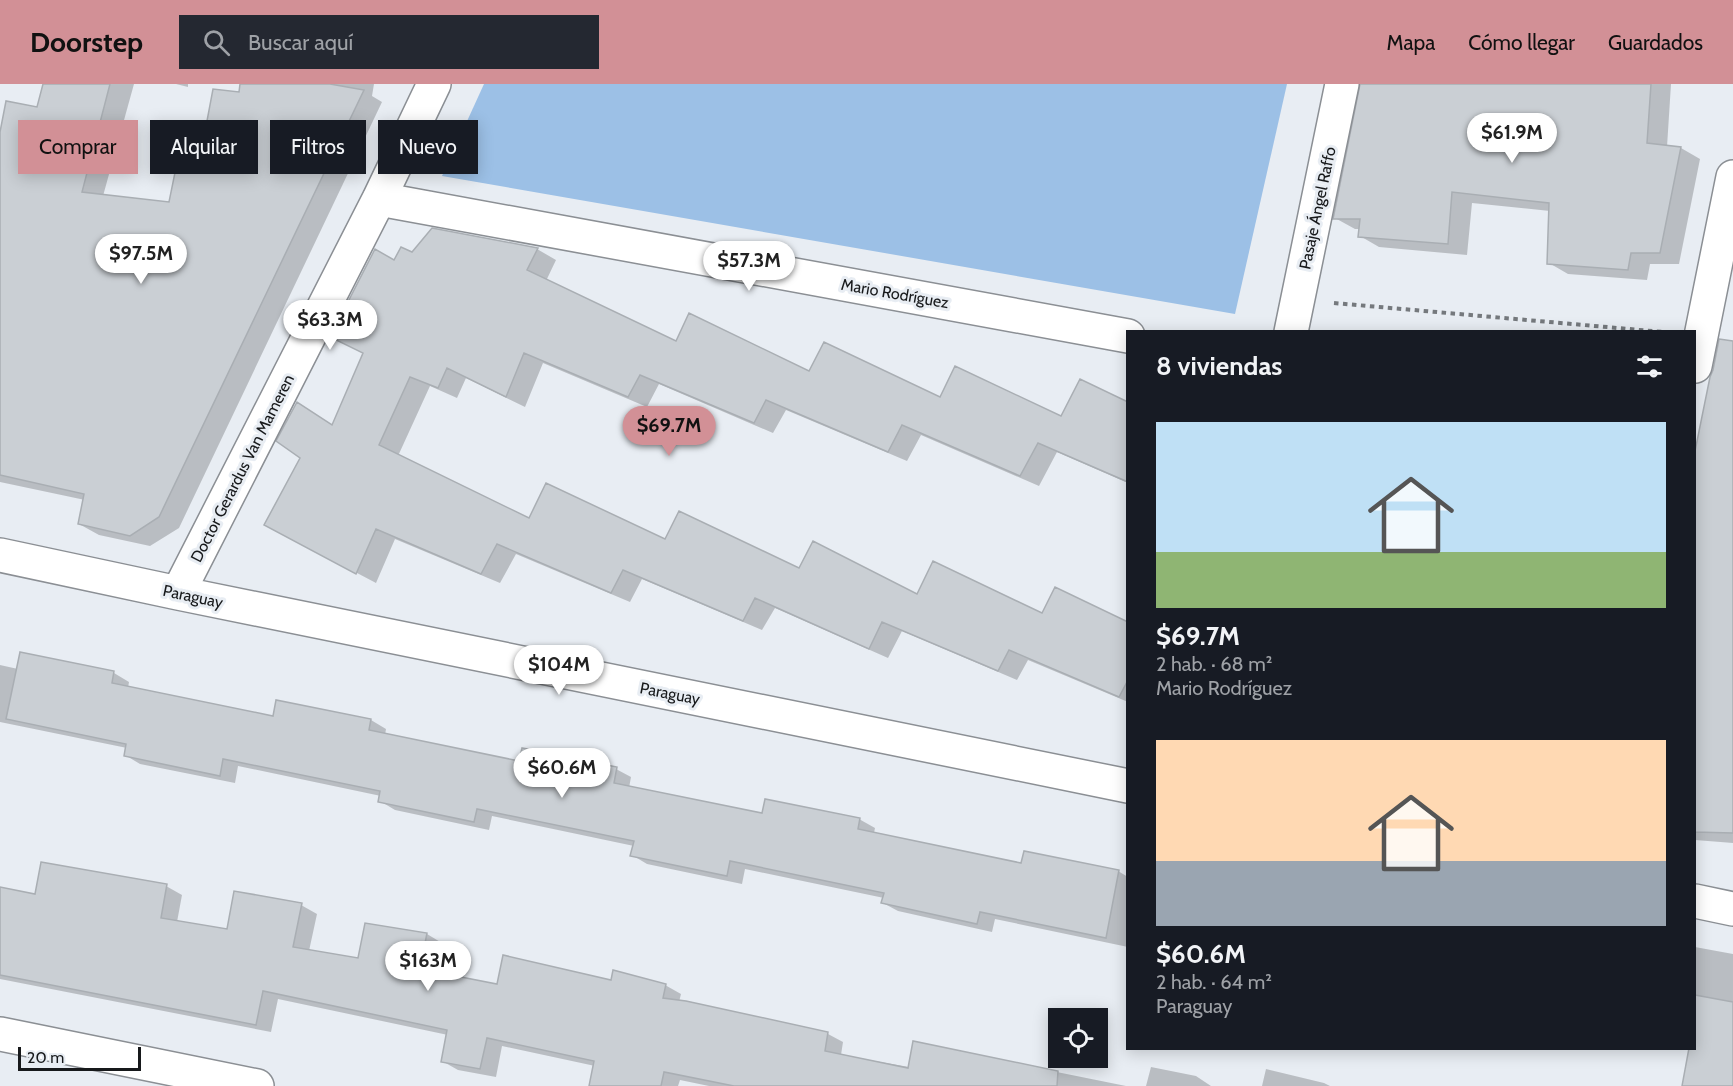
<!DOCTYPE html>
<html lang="es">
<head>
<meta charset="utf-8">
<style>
	:root { --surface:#171b24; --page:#242831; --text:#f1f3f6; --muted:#9ea1a6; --accent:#d29096 }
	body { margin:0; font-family:Cabin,sans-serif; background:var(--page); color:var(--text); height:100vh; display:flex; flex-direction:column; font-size:22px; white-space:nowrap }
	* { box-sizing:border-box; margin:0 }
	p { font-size:20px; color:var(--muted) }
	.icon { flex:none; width:33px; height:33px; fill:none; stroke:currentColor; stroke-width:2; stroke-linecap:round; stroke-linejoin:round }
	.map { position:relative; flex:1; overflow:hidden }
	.sheet { position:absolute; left:1126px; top:246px; width:570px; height:720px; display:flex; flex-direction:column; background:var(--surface); border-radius:0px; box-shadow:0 3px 15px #0003 }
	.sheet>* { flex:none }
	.banner { position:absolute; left:18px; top:36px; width:570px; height:54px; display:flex; gap:12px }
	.buttons { position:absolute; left:1048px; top:924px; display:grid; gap:12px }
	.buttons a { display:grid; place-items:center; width:60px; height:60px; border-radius:0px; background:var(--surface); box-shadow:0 3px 15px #0003; font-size:30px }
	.scale { position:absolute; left:18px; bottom:15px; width:123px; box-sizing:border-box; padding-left:6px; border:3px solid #17191b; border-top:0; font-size:16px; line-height:21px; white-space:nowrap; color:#17191b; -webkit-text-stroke:4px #e8edf3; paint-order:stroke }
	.price { position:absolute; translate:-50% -51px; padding:0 14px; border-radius:21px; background:#fff; color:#222; font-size:20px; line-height:39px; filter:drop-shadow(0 2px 3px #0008) }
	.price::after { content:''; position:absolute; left:50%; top:36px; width:18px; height:14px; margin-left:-9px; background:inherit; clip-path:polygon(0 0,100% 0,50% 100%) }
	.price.selected { background:var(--accent); color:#111 }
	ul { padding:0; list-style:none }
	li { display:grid; align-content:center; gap:12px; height:318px; padding:0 30px }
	li span { display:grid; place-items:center; height:186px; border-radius:0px; color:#555 }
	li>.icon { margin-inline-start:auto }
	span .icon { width:108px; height:108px; fill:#fffc; stroke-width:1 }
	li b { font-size:26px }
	h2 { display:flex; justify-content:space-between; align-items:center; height:72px; padding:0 30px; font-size:26px }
	.pill { padding:0 21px; border-radius:0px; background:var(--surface); box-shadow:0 3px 15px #0003; font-size:21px; line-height:54px }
	.pill.selected { background:var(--accent); color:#111 }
	header { display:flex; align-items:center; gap:36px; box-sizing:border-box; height:84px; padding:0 30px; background:var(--accent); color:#111 }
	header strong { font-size:28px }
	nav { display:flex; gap:33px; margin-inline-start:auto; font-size:21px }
	.search { width:420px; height:54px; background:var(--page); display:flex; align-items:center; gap:15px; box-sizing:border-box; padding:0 21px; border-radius:0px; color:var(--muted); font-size:22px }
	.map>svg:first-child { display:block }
</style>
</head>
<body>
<header>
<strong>Doorstep</strong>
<div class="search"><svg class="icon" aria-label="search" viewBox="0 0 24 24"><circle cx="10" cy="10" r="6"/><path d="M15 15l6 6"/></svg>Buscar aquí</div>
<nav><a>Mapa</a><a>Cómo llegar</a><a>Guardados</a></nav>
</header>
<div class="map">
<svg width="1733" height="1002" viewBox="0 0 1733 1002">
	<rect width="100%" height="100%" fill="#e8edf3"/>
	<path fill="#9cc0e6" d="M484,0h803l-52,230 -793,-138z"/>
	<path fill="#0003" d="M44,0h90l-31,112 67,8 31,-44 39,-67 2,-9h132l-2,12 10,6 -203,426 -29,18 -51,-11 -20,-11 6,-24 -85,-18v-343l38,-30z
		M176,0h12v3z
		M1386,0h285l-4,63 14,1 19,11 -21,105h-29l-3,16 -79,-6 -19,-11 1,-52 -78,-8 -5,52 -88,-8 -19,-11 1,-7h-6l-20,-11z
		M537,165l19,11 -10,21 130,62 265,56 121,19 66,-15v80l-71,-31 -18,34 -118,-51 -14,26 -121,-51 -13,23 -114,-49 -12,23 -104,-44 -18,44 -59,-29 -9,20 -27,-12 -32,70 132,64 136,21 251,55 125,19 86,9v78l-100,-42 -11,20 -115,-49 -14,27 -113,-50 -13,22 -120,-51 -12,23 -114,-48 -16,29 -105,-44 -19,44 -91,-48 79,-181 -32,-18 63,-74 18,-8z
		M1733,304v455l-38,-3v-381z
		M21,569l93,20 15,9 -1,6 146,30 97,2 15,9 -1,6 135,27 96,7 15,8 -2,11 135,27 95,4 16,9 -1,5 149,31 95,7 10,6v70l-133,-28 -3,13 -94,-21 -15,-8 1,-5 -139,-29 -3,15 -95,-20 -15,-9 2,-9 -142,-30 -3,14 -94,-20 -15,-9 1,-5 -143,-30 -3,17 -95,-19 -15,-9 2,-7 -127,-26v-57l18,4z
		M166,802l16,9 -5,27 51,9 73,-26 16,9 -8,37 50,8 68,-25 15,9 -6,31 62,11 114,-3 53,3 16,9 -2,8 149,32 15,8 -2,13 68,12 5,-24 212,43h-417l-29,-6 -2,6h-87l4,-20 -93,-20 -6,31 -38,-7 -16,-9 6,-26 -170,-36 -7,33 -271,-53v-90l36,7z
		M1695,863l38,7v75l-38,-5z
		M1151,983l45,9 15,10h-65z
		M1266,985l58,14 6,3h-68z"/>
	<path fill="#cacfd4" stroke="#a9aeb3" stroke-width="1.5" d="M43,0h67l-28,108 87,10 10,-49 21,5 13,-69 26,3 1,-8h90l34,6 -205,427 -29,19 -52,-12 6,-30 -84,-19v-343l6,-31 31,6z
		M1360,0h291l-4,59 34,4 -21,106h-29l-3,17 -81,-6 2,-61 -97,-11 -4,52 -90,-7 2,-18h-27z
		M432,144l106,20 -11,22 149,71 13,-28 120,58 15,-29 116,55 15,-31 106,50 19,-37 48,23v80l-90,-39 -18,33 -118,-51 -14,27 -122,-52 -12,23 -114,-48 -12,22 -104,-44 -18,44 -59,-29 -9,20 -28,-11 -31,68 150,73 17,-35 119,56 14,-28 120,57 14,-27 104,53 16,-33 109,52 13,-26 73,35v58l-9,17 -110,-47 -11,21 -116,-49 -13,27 -114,-51 -12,23 -120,-51 -12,23 -114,-49 -16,30 -105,-45 -20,45 -92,-49 36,-67 -24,-17 21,-39 35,23 31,-72 -33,-16 45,-88 19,11 7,-13 11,5z
		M1719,255l14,2v492l-38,-1v-381l15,-74 3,-7z
		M20,568l94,19 -2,12 161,33 3,-16 95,19 -2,11 150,31 3,-13 95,19 -3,16 148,30 3,-14 95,19 -2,11 163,34 3,-12 95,19 -13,68 -126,-26 -3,12 -96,-21 3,-10 -154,-32 -3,15 -97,-20 4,-15 -157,-32 -3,13 -96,-20 2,-11 -157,-32 -3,17 -96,-20 2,-12 -120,-25z
		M41,778l126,22 -6,34 66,11 7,-38 68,12 -9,44 65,11 7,-35 62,10 -7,36 77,15 6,-29 108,25 2,-10 53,14 -3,14 23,3 142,31 -3,19 83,17 5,-27 145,30 -1,15h-323l-70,-14 -3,14h-72l5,-25 -107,-23 -7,31 -39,-7 6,-32 -184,-39 -7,34 -256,-50v-88l35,7z
		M1695,911l38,7v84h-51l7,-38h6z"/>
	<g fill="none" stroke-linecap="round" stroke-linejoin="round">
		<defs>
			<path id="street" d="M379,115l749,137
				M1291,248l51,-248
				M1695,282l38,-189
				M0,471l178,38 950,193
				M178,509l201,-394 55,-115
				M1695,817l38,8
				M0,950l257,52"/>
		</defs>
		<use href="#street" stroke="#8b8f94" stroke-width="36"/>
		<path stroke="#75797d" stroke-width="4" stroke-dasharray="4.5 4.5" stroke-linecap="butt" d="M1334,219l329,29"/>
		<use href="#street" stroke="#fff" stroke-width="33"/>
	</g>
	<g text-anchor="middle" stroke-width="6" stroke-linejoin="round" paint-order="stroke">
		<g font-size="16" fill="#17191b" stroke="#e8edf3">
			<text transform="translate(1317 124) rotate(-78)" y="6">Pasaje Ángel Raffo</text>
			<text transform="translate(895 209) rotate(10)" y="6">Mario Rodríguez</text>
			<text transform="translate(242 384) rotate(-63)" y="6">Doctor Gerardus Van Mameren</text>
			<text transform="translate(193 512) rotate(12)" y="6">Paraguay</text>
			<text transform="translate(670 609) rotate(11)" y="6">Paraguay</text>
		</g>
	</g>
</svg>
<div class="buttons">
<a><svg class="icon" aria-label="locate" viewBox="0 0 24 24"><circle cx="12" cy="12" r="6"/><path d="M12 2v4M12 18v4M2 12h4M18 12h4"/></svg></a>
</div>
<div class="scale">20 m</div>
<b class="price" style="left:1512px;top:80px">$61.9M</b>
<b class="price" style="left:141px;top:201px">$97.5M</b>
<b class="price" style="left:749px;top:208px">$57.3M</b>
<b class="price" style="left:330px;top:267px">$63.3M</b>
<b class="price selected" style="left:669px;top:373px">$69.7M</b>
<b class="price" style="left:559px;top:612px">$104M</b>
<b class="price" style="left:562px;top:715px">$60.6M</b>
<b class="price" style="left:428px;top:908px">$163M</b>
<div class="banner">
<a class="pill selected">Comprar</a>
<a class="pill">Alquilar</a>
<a class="pill">Filtros</a>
<a class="pill">Nuevo</a>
</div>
<section class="sheet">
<h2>8 viviendas<svg class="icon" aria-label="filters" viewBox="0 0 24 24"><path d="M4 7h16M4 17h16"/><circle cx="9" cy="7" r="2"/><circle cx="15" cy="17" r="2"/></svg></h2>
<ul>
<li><span style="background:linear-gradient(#bfe0f5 70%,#8fb573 0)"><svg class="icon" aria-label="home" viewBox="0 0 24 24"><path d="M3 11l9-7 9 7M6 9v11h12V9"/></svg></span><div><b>$69.7M</b><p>2 hab. · 68 m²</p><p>Mario Rodríguez</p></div></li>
<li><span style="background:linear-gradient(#ffd9b3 65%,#9aa5b1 0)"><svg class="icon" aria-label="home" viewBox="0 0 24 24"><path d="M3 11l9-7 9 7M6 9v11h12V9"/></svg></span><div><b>$60.6M</b><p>2 hab. · 64 m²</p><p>Paraguay</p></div></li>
</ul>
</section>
</div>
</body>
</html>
